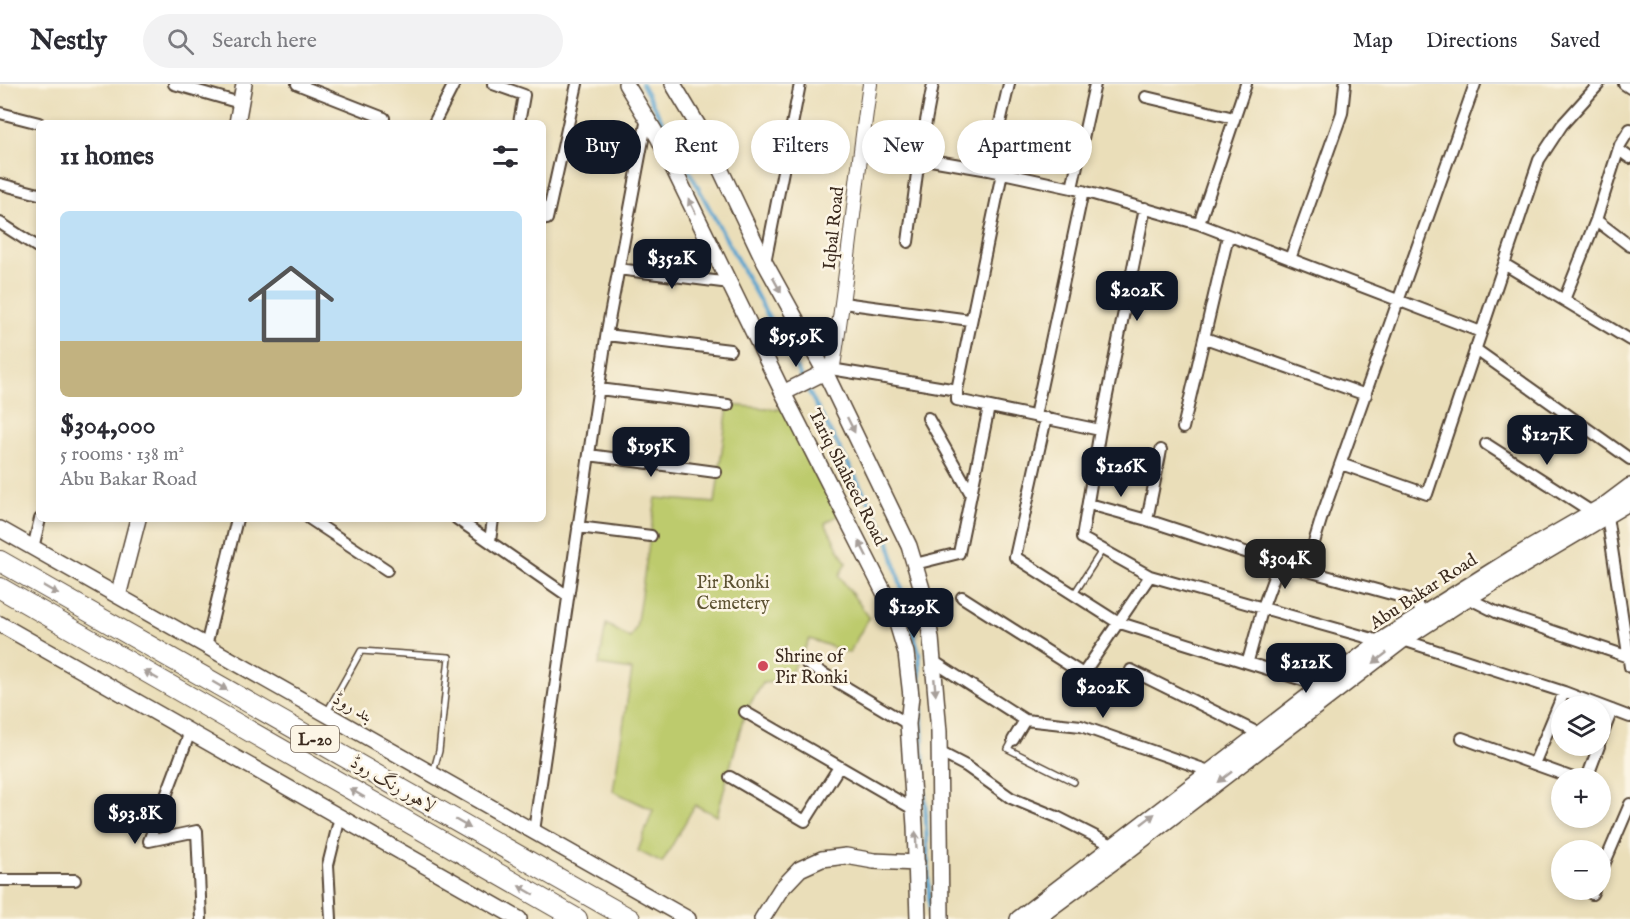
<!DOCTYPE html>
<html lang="en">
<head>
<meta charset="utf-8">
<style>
	:root { --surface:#fff; --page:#f2f2f3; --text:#2b2b33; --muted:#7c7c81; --line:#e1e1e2; --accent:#111827 }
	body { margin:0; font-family:"IM FELL English",Amiri,serif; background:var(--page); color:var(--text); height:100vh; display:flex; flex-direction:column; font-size:22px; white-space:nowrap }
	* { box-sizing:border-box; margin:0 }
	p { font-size:20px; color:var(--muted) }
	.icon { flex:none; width:33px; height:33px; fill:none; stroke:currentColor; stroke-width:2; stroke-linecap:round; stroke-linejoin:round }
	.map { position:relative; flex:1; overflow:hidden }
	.panel { position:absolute; left:36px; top:36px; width:510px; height:402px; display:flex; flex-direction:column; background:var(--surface); border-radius:9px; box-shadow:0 3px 9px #0003 }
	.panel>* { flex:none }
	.top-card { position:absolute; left:564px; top:36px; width:570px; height:54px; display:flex; gap:12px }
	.fabs { position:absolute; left:1551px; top:612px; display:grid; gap:12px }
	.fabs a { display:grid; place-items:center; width:60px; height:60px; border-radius:50%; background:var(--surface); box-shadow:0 3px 9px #0003; font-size:30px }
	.price { position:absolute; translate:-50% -51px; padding:0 14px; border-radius:12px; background:var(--accent); color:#fff; font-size:20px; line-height:39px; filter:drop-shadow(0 2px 3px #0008) }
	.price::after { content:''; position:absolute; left:50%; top:36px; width:18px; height:14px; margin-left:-9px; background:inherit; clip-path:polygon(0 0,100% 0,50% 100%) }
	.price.active { background:#222; color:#fff }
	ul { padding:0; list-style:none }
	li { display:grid; align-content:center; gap:12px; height:318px; padding:0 24px }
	li span { display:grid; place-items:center; height:186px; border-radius:9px; color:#555 }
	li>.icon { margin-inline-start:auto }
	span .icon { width:108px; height:108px; fill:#fffc; stroke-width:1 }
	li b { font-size:26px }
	h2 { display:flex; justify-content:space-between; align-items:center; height:72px; padding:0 24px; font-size:26px }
	.pill { padding:0 21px; border-radius:27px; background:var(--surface); box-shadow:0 3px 9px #0003; font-size:21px; line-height:54px }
	.pill.active { background:var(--accent); color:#fff }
	header { display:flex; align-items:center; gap:36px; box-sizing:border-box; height:84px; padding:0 30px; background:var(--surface); border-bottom:2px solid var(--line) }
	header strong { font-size:28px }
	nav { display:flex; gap:33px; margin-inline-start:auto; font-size:21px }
	.search { width:420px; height:54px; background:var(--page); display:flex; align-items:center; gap:15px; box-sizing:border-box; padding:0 21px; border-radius:33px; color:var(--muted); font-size:22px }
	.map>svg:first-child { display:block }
</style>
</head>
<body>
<header>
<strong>Nestly</strong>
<div class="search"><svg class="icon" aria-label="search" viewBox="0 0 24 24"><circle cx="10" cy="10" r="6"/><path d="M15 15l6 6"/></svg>Search here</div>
<nav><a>Map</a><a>Directions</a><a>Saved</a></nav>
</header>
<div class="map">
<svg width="1630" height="835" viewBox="0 0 1630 835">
	<rect width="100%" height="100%" fill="#fcf5e5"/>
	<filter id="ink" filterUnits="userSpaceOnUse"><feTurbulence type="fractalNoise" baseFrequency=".0167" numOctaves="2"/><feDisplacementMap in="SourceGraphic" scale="12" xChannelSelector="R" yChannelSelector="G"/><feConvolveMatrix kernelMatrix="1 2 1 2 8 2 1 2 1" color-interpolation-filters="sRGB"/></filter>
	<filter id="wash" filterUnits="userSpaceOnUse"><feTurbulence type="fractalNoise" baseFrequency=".008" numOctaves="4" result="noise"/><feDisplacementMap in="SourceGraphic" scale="24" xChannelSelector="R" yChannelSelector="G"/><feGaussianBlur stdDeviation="1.35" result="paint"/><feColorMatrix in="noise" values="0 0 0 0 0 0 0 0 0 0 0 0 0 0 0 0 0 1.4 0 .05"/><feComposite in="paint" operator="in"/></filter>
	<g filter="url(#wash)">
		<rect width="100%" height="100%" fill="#eadeb9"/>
		<path fill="#bdcb6d" stroke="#7c7a46" stroke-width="1.5" d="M728,321l64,5 52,102 -19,11 21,40 -7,13 30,41 -20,36 -39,-14 -24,42 -23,2 -18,29 -28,104 -22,-11 -33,58 -24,-12 15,-41 -40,-19 19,-121 -33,-5 7,-41 24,14 6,-11 20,-129 59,5z"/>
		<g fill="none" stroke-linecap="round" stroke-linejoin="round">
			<path stroke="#57a3cf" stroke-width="4" d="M642,0l160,295
				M805,301l82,150 32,118 11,265"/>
		</g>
	</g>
	<g filter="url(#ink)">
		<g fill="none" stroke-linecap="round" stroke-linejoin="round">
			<defs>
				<path id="service" d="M1074,510l29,-45
					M327,628l34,-61 88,6 -10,94 -6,22
					M1013,656l-5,9 66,33"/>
				<path id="minor" d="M174,0l66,19
					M297,0l87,34
					M493,0l31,11 -5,28
					M1624,0l6,4
					M1146,13l88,21
					M0,29l39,10
					M434,39l20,-39
					M1619,66l11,8
					M919,74l70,12 83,18 127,36 282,108
					M989,86l20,-86
					M1002,89l-45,217v10l143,30
					M0,100l39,10
					M1072,104l23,-104
					M1145,124l-45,222 -18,108 68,38 230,65
					M543,134l4,1 30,-135
					M1596,136l34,26
					M0,139l39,25
					M1199,140l47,-140
					M908,158l11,-84 14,-74
					M1290,175l52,-146 3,-29
					M765,179l35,-179
					M1504,180l126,76
					M618,185l112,14
					M1564,216l32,-80 24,-75 10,-16
					M843,219l127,17
					M607,251l123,15
					M1205,254l161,57
					M1475,265l155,110
					M831,285l126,21
					M599,305l129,16
					M1035,332l48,-225
					M928,334l43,76
					M1046,334l-31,139 102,65 205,64
					M1183,344l45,-192
					M1486,360l106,68
					M589,371l127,17
					M1341,380l86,30 112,-334 23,-35 37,-41
					M1089,420l58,16 132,43 134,37 14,17
					M1607,432l23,151
					M310,435l77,51
					M457,435l111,77
					M1147,436l14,-70
					M578,443l73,9
					M490,457l3,-22
					M33,464l7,-29
					M915,480l44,-11 30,-146
					M1306,485l17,-56 152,-429
					M962,513l121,77 67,-98
					M1468,514l28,14 133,45
					M1403,556l161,52 66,25
					M206,562l31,-127
					M933,577l92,59
					M1248,577l15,-54 16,-44
					M807,580l101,60
					M1131,586l129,64
					M745,628l168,97
					M190,648l-41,109 48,-10 4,88
					M1462,654l111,40
					M1013,656l12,-20 56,6 128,45
					M1600,657l12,-31
					M939,668l27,14 45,32 46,19 57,29
					M1534,680l30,-72
					M730,693l75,44 34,-54
					M1587,694l12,-32
					M534,747l73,-500 40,-213
					M1600,790l30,-70
					M0,796h75
					M1592,810l2,-4
					M331,835l-3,-54 12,-48"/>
				<path id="tertiary" d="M825,288l8,-6c15,-94 23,-188 37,-282"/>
				<path id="secondary" d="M626,0l32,53 125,256 110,217 13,43 5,43 -3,28 7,102 3,93
					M673,0l33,55 59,124 60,109 84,174 13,43 9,49 8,94 2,187
					M237,39l7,-39
					M783,309l42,-21
					M0,445l688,390
					M118,512l20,-77
					M0,540l519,295
					M762,835l19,-30 19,-20 22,-10 24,-3 28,5 43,2
					M1018,835l362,-278 131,-82 95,-55 24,-18
					M1036,835l88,-65 279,-214 65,-42 162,-96"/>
				<path id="motorway" d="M0,477l630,358
					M0,504l577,331"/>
			</defs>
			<use href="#service" stroke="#554535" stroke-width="8"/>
			<use href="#minor" stroke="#554535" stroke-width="14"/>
			<use href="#tertiary" stroke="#554535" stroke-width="16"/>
			<use href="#secondary" stroke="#554535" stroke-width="18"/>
			<use href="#motorway" stroke="#554535" stroke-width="22"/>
			<use href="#service" stroke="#fff" stroke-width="5"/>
			<use href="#minor" stroke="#fff" stroke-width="10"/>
			<use href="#tertiary" stroke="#fff" stroke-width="14"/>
			<use href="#secondary" stroke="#fff" stroke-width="15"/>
			<use href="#motorway" stroke="#fff" stroke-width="20"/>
		</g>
		<defs><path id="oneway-solid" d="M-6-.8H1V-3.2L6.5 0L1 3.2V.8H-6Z" transform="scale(1.5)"/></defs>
		<g fill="#a79f9a">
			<use href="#oneway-solid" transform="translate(692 122) rotate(-116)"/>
			<use href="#oneway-solid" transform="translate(777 201) rotate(61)"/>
			<use href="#oneway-solid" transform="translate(851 341) rotate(64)"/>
			<use href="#oneway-solid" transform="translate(863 465) rotate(-117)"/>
			<use href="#oneway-solid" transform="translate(51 506) rotate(30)"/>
			<use href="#oneway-solid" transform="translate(1380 574) rotate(142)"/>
			<use href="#oneway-solid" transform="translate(151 591) rotate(-150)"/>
			<use href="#oneway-solid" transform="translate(220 602) rotate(30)"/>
			<use href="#oneway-solid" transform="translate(935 603) rotate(85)"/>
			<use href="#oneway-solid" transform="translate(1225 693) rotate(142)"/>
			<use href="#oneway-solid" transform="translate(357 709) rotate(-150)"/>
			<use href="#oneway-solid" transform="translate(1148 735) rotate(-38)"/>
			<use href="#oneway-solid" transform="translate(463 740) rotate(30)"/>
			<use href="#oneway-solid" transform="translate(916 756) rotate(-93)"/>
			<use href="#oneway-solid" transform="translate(526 806) rotate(-150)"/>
		</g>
	</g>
	<circle fill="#d1495b" stroke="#fcf5e5" stroke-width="2" cx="763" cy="582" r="6"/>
	<g text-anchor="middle" stroke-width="5" stroke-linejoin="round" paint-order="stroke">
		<rect fill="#fcf5e5" stroke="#75675a" stroke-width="1.5" x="291" y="642" width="48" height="26" rx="4.5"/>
		<g font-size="16" font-weight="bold" fill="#3b2a1e">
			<text x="315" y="661">L-20</text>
		</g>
		<g font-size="18" fill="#3b2a1e" stroke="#fcf5e5">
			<text transform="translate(833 144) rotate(-84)" y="6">Iqbal Road</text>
			<text transform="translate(848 393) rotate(63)" y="6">Tariq Shaheed Road</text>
			<text transform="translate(1423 507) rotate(-33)" y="6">Abu Bakar Road</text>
			<text transform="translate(353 623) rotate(29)" y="6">بند روڈ</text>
			<text transform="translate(393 700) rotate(30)" y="6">لاہور رنگ روڈ</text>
		</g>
		<g font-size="18" fill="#5c5232" stroke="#fcf5e5">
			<text x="733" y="504">Pir Ronki<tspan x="733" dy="21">Cemetery</tspan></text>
		</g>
		<g font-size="18" fill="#3b2a1e" stroke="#fcf5e5" text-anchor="start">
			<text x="775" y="578">Shrine of<tspan x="775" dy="21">Pir Ronki</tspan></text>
		</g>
	</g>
</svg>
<div class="fabs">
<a><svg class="icon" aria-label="layers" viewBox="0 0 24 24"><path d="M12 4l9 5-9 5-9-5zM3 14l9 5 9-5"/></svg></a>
<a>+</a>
<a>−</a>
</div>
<b class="price" style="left:672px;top:206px">$352K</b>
<b class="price" style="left:1137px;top:238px">$202K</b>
<b class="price" style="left:796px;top:284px">$95.9K</b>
<b class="price" style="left:1547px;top:382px">$127K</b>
<b class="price" style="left:651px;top:394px">$195K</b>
<b class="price" style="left:1121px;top:414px">$126K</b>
<b class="price active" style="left:1285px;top:506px">$304K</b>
<b class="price" style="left:914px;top:555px">$129K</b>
<b class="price" style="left:1306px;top:610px">$212K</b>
<b class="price" style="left:1103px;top:635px">$202K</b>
<b class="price" style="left:135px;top:761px">$93.8K</b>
<div class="top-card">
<a class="pill active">Buy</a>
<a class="pill">Rent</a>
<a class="pill">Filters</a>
<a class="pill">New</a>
<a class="pill">Apartment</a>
</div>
<section class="panel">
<h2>11 homes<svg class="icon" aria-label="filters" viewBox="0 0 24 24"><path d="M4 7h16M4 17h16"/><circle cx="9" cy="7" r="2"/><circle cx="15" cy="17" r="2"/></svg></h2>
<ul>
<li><span style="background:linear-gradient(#bfe0f5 70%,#c2b280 0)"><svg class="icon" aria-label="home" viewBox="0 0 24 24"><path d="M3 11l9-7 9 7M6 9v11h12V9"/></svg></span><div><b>$304,000</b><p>5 rooms · 138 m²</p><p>Abu Bakar Road</p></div></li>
</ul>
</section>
</div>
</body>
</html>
